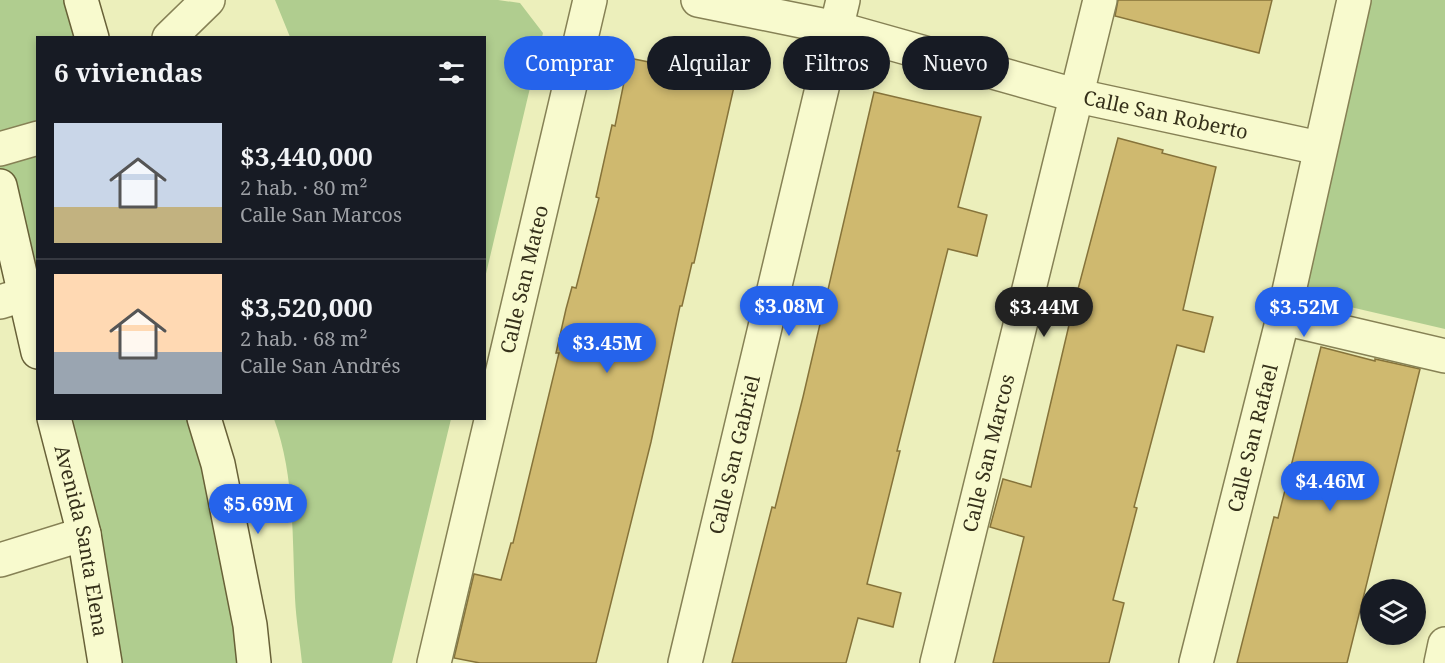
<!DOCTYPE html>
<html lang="es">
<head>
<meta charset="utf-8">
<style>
	:root { --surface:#171b24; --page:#20242c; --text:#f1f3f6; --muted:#9ea1a6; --line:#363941; --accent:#2563eb }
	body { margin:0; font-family:"Noto Serif",serif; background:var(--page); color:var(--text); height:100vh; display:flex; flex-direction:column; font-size:22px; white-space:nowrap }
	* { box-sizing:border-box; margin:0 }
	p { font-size:20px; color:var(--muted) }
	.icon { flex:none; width:33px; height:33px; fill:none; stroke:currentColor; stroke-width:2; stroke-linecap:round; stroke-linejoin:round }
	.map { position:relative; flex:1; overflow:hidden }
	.panel { position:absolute; left:36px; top:36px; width:450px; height:384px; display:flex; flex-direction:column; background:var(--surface); border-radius:0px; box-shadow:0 3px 9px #0003 }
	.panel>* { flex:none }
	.hud { position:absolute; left:504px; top:36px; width:570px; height:54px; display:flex; gap:12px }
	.controls { position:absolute; left:1360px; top:579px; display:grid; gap:12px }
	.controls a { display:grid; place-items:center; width:66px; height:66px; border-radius:50%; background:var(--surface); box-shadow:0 3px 9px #0003; font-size:30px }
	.price { position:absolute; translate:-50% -51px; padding:0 14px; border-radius:21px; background:var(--accent); color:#fff; font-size:20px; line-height:39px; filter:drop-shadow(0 2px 3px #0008) }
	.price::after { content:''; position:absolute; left:50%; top:36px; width:18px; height:14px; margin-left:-9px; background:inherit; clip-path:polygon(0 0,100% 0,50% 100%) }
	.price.on { background:#222; color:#fff }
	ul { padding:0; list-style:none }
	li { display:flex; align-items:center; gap:18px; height:150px; padding:0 18px }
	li+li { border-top:2px solid var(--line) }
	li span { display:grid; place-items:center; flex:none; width:168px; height:120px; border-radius:0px; color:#555 }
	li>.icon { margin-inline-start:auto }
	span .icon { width:72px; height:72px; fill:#fffc; stroke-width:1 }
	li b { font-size:26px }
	h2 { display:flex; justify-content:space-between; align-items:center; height:72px; padding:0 18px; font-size:26px }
	.tag { padding:0 21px; border-radius:27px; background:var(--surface); box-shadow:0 3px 9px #0003; font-size:21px; line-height:54px }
	.tag.on { background:var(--accent); color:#fff }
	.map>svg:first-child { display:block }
</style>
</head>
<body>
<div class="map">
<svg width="1445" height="663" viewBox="0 0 1445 663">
	<rect width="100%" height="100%" fill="#ecefbb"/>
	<path fill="#b0cd8f" d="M0,0h81l11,37 -54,1 -1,314 -37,-166z
		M275,0h223l22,3 23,30 -58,245 -1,-240 -194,-1z
		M1370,0h75v329l-142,-33z
		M54,419h150l50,244h-149z
		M274,419h177l-59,244h-90c-2,-21 -6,-43 -7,-65 -3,-60 0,-122 -21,-179z"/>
	<path fill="#cfb96f" stroke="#86733a" stroke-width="1.5" d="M1118,0h154l-13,53 -144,-37z
		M629,58l60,12 3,-12 46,11 -44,194h-2l-10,43h-2l-29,136 -55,221h-116l-26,-5 20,-84 27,6 10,-37h2l46,-190h-3l10,-44 6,-22 4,1 23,-90 -3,-1 16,-72 3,1z
		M874,92l107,25 -23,90 29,8 -10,41 -29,-7 -51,202h3l-33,133 34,9 -8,34 -35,-9 -12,45h-114l40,-156 3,1 28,-111z
		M1118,138l45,12 -1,3 54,14 -33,143 30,7 -9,35 -27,-7 -43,162 3,1 -24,92 11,3 -15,60h-116l31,-126 -34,-10 13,-48 28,8 42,-179z
		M1321,347l54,14v-2l45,10 -73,294h-110l37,-146 4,1z"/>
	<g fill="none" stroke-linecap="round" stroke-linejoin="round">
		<defs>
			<g id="street">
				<path id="s1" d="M698,0l138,28 242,68 241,52"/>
				<path d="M169,38l39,-38"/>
				<path d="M0,149l38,-11"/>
				<path d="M0,302l23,-7"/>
				<path d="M1283,318l162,38"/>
				<path d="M0,560l84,-26"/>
				<path id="s2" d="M434,663l156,-663"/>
				<path id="s3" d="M685,663l158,-663"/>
				<path id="s4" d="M937,663l163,-663"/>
				<path id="s5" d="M1196,663l87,-345 71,-318"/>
				<path d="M1441,663l4,-19"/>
			</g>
			<g id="secondary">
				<path d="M81,0l11,38"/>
				<path d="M0,186l38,166"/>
				<path id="s6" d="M54,418l30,116 21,129"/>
				<path d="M204,418l14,46 32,161 4,38"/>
			</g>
		</defs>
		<use href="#street" stroke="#868155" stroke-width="36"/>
		<use href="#secondary" stroke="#686138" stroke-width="36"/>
		<use href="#street" stroke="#f8face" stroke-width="33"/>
		<use href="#secondary" stroke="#f8face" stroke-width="33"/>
	</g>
	<g text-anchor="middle" stroke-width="6" stroke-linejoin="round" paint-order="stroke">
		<g font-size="20" fill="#35301a" stroke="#f3f6cb">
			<text dy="7" stroke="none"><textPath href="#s1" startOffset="482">Calle San Roberto</textPath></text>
			<text dy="7" stroke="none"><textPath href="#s2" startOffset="394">Calle San Mateo</textPath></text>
			<text dy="7" stroke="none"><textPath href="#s5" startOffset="232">Calle San Rafael</textPath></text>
			<text dy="7" stroke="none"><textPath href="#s3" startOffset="214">Calle San Gabriel</textPath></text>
			<text dy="7" stroke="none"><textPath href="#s4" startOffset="216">Calle San Marcos</textPath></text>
			<text dy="7" stroke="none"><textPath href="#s6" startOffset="126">Avenida Santa Elena</textPath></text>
		</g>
	</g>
</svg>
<div class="controls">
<a><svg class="icon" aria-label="layers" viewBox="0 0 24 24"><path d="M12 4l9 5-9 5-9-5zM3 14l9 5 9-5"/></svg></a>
</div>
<b class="price" style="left:789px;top:337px">$3.08M</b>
<b class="price on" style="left:1044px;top:338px">$3.44M</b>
<b class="price" style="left:1304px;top:338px">$3.52M</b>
<b class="price" style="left:607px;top:374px">$3.45M</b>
<b class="price" style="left:1330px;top:512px">$4.46M</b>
<b class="price" style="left:258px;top:535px">$5.69M</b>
<div class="hud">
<a class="tag on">Comprar</a>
<a class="tag">Alquilar</a>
<a class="tag">Filtros</a>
<a class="tag">Nuevo</a>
</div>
<section class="panel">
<h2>6 viviendas<svg class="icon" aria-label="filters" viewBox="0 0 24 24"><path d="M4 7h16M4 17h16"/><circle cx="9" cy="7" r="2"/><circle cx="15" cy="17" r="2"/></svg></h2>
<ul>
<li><span style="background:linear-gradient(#c9d6e8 70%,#c2b280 0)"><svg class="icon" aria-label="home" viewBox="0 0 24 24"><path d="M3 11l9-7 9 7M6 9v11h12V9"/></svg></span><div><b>$3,440,000</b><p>2 hab. · 80 m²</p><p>Calle San Marcos</p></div></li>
<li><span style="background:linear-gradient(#ffd9b3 65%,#9aa5b1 0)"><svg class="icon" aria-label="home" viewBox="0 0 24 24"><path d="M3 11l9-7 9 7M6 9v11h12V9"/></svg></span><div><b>$3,520,000</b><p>2 hab. · 68 m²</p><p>Calle San Andrés</p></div></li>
</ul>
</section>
</div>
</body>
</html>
